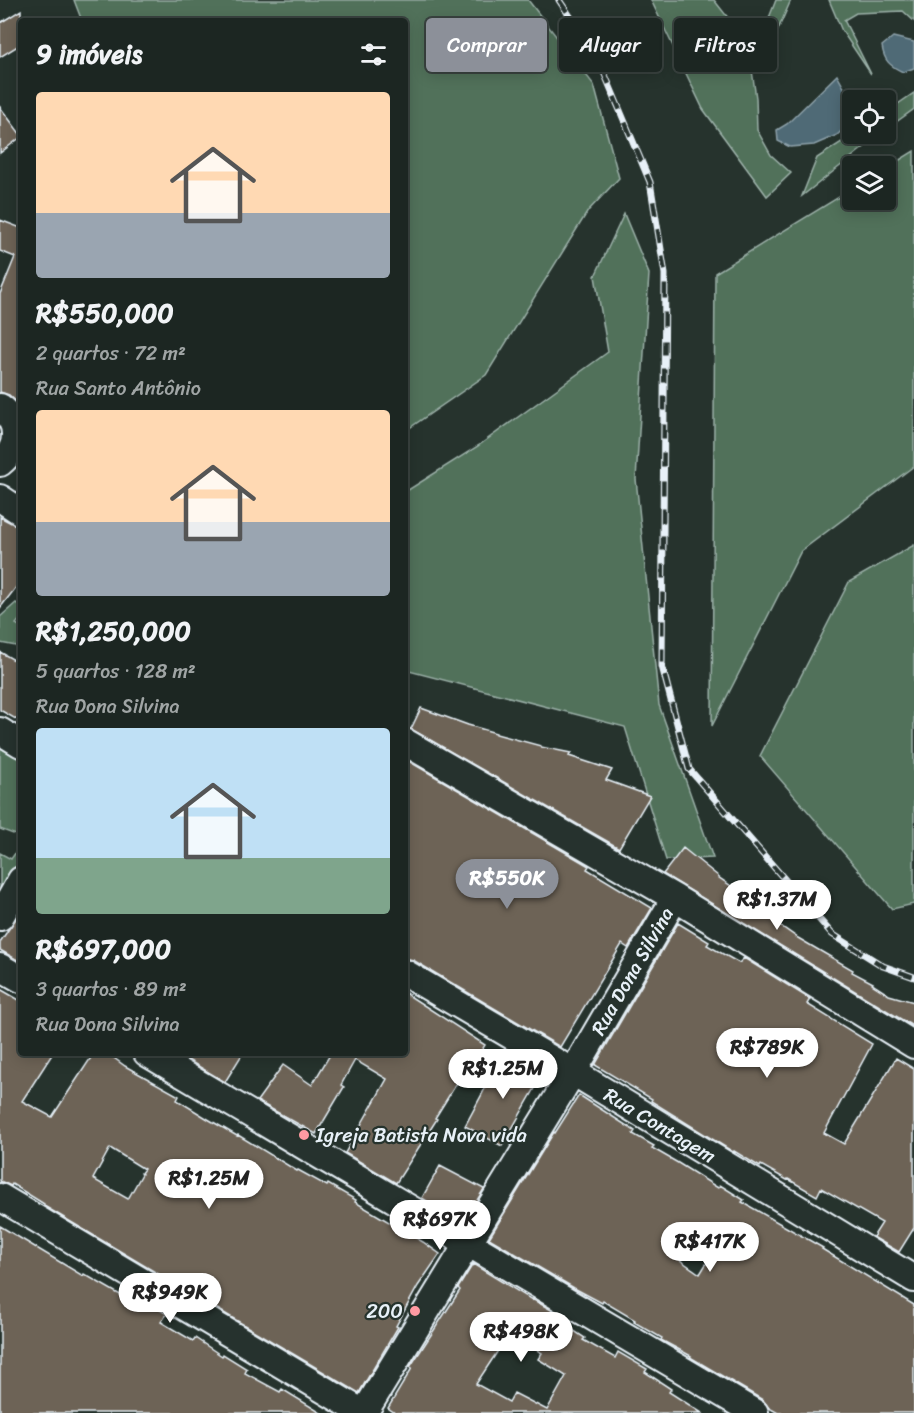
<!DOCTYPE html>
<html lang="pt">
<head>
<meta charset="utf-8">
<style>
	:root { --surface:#1c2622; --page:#252e2a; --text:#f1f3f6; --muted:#a0a5a5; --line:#3a4340; --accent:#8c9099 }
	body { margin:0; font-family:Sriracha,sans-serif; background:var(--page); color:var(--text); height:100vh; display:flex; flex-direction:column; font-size:22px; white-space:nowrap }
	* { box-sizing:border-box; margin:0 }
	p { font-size:20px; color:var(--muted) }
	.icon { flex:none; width:33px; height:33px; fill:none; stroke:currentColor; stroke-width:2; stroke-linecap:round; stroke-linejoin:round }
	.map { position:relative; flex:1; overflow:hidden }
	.details { position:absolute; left:18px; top:18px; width:390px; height:1038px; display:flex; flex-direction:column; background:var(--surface); border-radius:6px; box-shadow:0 3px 15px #0003,0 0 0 2px var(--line) }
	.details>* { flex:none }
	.top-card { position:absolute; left:426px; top:18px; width:398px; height:54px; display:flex; gap:12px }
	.controls { position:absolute; left:842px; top:90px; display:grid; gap:12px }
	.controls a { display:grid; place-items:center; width:54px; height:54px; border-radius:6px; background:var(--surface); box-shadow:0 3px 15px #0003,0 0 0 2px var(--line); font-size:30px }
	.price { position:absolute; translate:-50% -51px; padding:0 14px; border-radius:21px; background:#fff; color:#222; font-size:20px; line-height:39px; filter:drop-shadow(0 2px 3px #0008) }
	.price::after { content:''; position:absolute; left:50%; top:36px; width:18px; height:14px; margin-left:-9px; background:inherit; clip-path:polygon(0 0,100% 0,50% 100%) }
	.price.current { background:var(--accent); color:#fff }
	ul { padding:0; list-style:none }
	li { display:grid; align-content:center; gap:12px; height:318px; padding:0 18px }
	li span { display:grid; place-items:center; height:186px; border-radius:6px; color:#555 }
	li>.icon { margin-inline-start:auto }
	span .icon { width:108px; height:108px; fill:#fffc; stroke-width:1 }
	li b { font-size:26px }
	h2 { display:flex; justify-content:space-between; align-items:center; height:72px; padding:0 18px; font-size:26px }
	.chip { padding:0 21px; border-radius:6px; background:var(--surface); box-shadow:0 3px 15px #0003,0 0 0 2px var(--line); font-size:21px; line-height:54px }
	.chip.current { background:var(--accent); color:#fff }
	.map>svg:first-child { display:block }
</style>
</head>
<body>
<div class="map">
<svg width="914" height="1413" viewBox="0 0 914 1413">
	<rect width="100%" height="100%" fill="#26332d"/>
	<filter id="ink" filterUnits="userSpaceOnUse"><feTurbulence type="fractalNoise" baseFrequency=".0167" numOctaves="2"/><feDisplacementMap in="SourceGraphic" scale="12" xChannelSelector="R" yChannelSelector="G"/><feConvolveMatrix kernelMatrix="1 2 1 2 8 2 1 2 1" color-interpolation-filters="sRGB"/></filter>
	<g filter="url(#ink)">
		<path fill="#51715a" stroke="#9cb1a9" stroke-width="1.5" d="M74,0h454l66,85 25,93 -31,33 -102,164 -81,56v-410h-323z
			M651,0h63l34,43 8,55 1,32 14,25 20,18 -24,23 -64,-87z
			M776,0h15l-25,57 -6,-16z
			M829,0h85v21l-11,-10 -47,2 -12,7 27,54 -29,-43z
			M914,93v16l-29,21v-17z
			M854,134h27l-79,62 15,-38z
			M914,151v315l-113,85 -89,175 3,-453 137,-84v11h33v-31z
			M624,214l25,60 -13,205 23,226 54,153 -47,2 -41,-133 -220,-57v-178l73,-46 130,-94 -13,-76z
			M914,545v359l-22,5 -132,-153 89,-174z
			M16,603l5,3v12l-5,6 5,3v35l-5,-16 -16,-3v-26z
			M0,746l21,10v81l-21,-8z
			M21,845v13l-21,37v-42l11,6z"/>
		<path fill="#506b76" stroke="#8da1aa" stroke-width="1.5" d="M893,37l21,5v26l-11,4c-13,-6 -19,-11 -21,-26z
			M837,75l10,18 18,5 -1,2h-12v21l-15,14 -23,10 -24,2 -12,-6 -1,-11 10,-6z"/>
		<path fill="#6d6456" stroke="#e8f1f8" stroke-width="1.5" fill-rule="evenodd" d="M21,10v34l-21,13v-34z
			M0,107l21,28v2l-21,16z
			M0,220l21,8v178l-12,-11 -9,-3v-98l15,-37 -15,-6z
			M0,517l21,11v53l-21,27z
			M0,652l21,12v58l-21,-12z
			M421,708l47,17 28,8v1l45,12v1l30,6 -2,3 43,14 -6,10 44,16 -31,52 -208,-119z
			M405,759l184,107 -2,3 65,39 -24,40 -6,-4 -62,103 -147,-87 -8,-2z
			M683,848l35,28v1l53,36 -3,4 30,21 55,32 -1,2 21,11 -1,1 17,11 25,7v25l-251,-153z
			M21,911v51l-21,-12v-8z
			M678,923l31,19 -2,3 32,18 5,-5 66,41 -3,5 65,40 -48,89 20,11 52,-86 18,11v159l-15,24 -26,-15 9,-14 -61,-35 -4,8 -29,-17 -1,1 -26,-15 -1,2 -26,-16 -1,1 -82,-51 1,-2 -57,-34z
			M0,989l21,12v52h32l-31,48 30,16 42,-64h13l18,13 54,30 -2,4 31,19 29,17 1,-1 59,36 1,-1 29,16 1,-2 28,16 -1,2 68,40 17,12 -22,32 -22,40 2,1 -39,66 -315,-187v-2l-32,-20 -1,2 -11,-5zM110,1148l34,21 -3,4 1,1 -14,25 -35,-20z
			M405,993l80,52 -22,35 -3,-2 -25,40 2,1 -41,64 -51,-30 42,-74 -32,-19 -14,25 3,2 -28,47 -59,-33 26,-36 29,20 19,-32h74z
			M176,1053h67l-18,29z
			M503,1055l39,21 -40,70 -37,-20z
			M579,1095l56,36 -2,3 21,12 -2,2 26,15 40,25 2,-3 24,15 -2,2 81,46 -1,1 92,56v108h-136l-9,-5 -6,-8 -73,-43 1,-1 -30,-16 1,-2 -28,-16 1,-2 -32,-19 -1,2 -28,-15 -85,-50 65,-106 1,1zM684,1229l32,19 -16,26 -30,-21z
			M440,1166l44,23 -21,34 -41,-25z
			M0,1226l83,50 1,-2 52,30 1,-1 2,1 3,-5 25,15 -6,8 32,19 2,-3 27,18 1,-2 24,15 -2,4 35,19 2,-3 39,24h-321z
			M473,1264l59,36v-1l30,17 -3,5 26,17 -2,2 32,18 3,-6 29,17 -2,3 26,17 -2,3 33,21h-307l-7,-5 24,-40 -2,-1 50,-77 -2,-2zM509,1334l33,19 -4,6 28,17 -19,34 -33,-17 -5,9 -33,-18z"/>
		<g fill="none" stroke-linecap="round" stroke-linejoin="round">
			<defs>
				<path id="minor" d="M0,407c20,14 20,41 0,56
					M0,498l21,14
					M0,731l21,13
					M405,742l270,156 239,147
					M0,917l21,-37
					M0,967l21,12
					M405,973l168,99 341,207
					M147,1053l608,360
					M0,1197l363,216
					M364,1413l209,-341 102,-174"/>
			</defs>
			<use href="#minor" stroke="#e8f1f8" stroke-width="30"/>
			<use href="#minor" stroke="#26332d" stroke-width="26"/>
			<defs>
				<path id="rail" d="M559,0l39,58 52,124 15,92 -3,392 27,103 143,165 51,32 31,11"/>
			</defs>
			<use href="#rail" stroke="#e8f1f8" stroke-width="7"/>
			<use href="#rail" stroke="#26332d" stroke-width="4.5" stroke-dasharray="14" stroke-linecap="butt"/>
		</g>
	</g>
	<g fill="#ff9aa2" stroke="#26332d" stroke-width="2">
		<circle cx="304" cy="1135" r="6"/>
		<circle cx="415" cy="1311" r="6"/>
	</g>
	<g text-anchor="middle" stroke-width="4.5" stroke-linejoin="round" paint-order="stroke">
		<g font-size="20" fill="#e8f1f8" stroke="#26332d">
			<text transform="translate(632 971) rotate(-60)" y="7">Rua Dona Silvina</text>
			<text transform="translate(660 1125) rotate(31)" y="7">Rua Contagem</text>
		</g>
		<g font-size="20" fill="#e8f1f8" stroke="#26332d" text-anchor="start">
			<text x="316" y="1142">Igreja Batista Nova vida</text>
			<text x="403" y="1318" text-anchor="end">200</text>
		</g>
	</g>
</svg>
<div class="controls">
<a><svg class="icon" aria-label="locate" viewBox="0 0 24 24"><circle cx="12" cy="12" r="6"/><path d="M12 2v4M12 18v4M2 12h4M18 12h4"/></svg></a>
<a><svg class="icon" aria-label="layers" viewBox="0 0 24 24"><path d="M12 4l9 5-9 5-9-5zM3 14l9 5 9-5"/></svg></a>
</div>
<b class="price current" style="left:507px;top:910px">R$550K</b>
<b class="price" style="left:777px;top:931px">R$1.37M</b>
<b class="price" style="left:767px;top:1079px">R$789K</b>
<b class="price" style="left:503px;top:1100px">R$1.25M</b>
<b class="price" style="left:209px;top:1210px">R$1.25M</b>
<b class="price" style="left:440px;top:1251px">R$697K</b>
<b class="price" style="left:710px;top:1273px">R$417K</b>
<b class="price" style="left:170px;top:1324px">R$949K</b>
<b class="price" style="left:521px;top:1363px">R$498K</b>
<div class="top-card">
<a class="chip current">Comprar</a>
<a class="chip">Alugar</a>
<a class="chip">Filtros</a>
</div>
<section class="details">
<h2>9 imóveis<svg class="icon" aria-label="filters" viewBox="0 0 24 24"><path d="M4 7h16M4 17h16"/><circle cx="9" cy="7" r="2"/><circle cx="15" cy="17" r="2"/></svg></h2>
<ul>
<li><span style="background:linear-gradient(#ffd9b3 65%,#9aa5b1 0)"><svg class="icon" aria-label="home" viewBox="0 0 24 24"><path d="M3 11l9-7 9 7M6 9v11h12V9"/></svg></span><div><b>R$550,000</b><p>2 quartos · 72 m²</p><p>Rua Santo Antônio</p></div></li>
<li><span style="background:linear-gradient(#ffd9b3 60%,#9aa5b1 0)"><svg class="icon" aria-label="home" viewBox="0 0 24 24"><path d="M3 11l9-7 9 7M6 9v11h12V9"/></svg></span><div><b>R$1,250,000</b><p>5 quartos · 128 m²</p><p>Rua Dona Silvina</p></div></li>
<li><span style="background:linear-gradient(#bfe0f5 70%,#7fa58c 0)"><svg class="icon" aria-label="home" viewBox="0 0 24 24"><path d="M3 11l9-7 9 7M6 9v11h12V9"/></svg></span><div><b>R$697,000</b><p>3 quartos · 89 m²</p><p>Rua Dona Silvina</p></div></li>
</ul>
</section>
</div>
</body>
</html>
